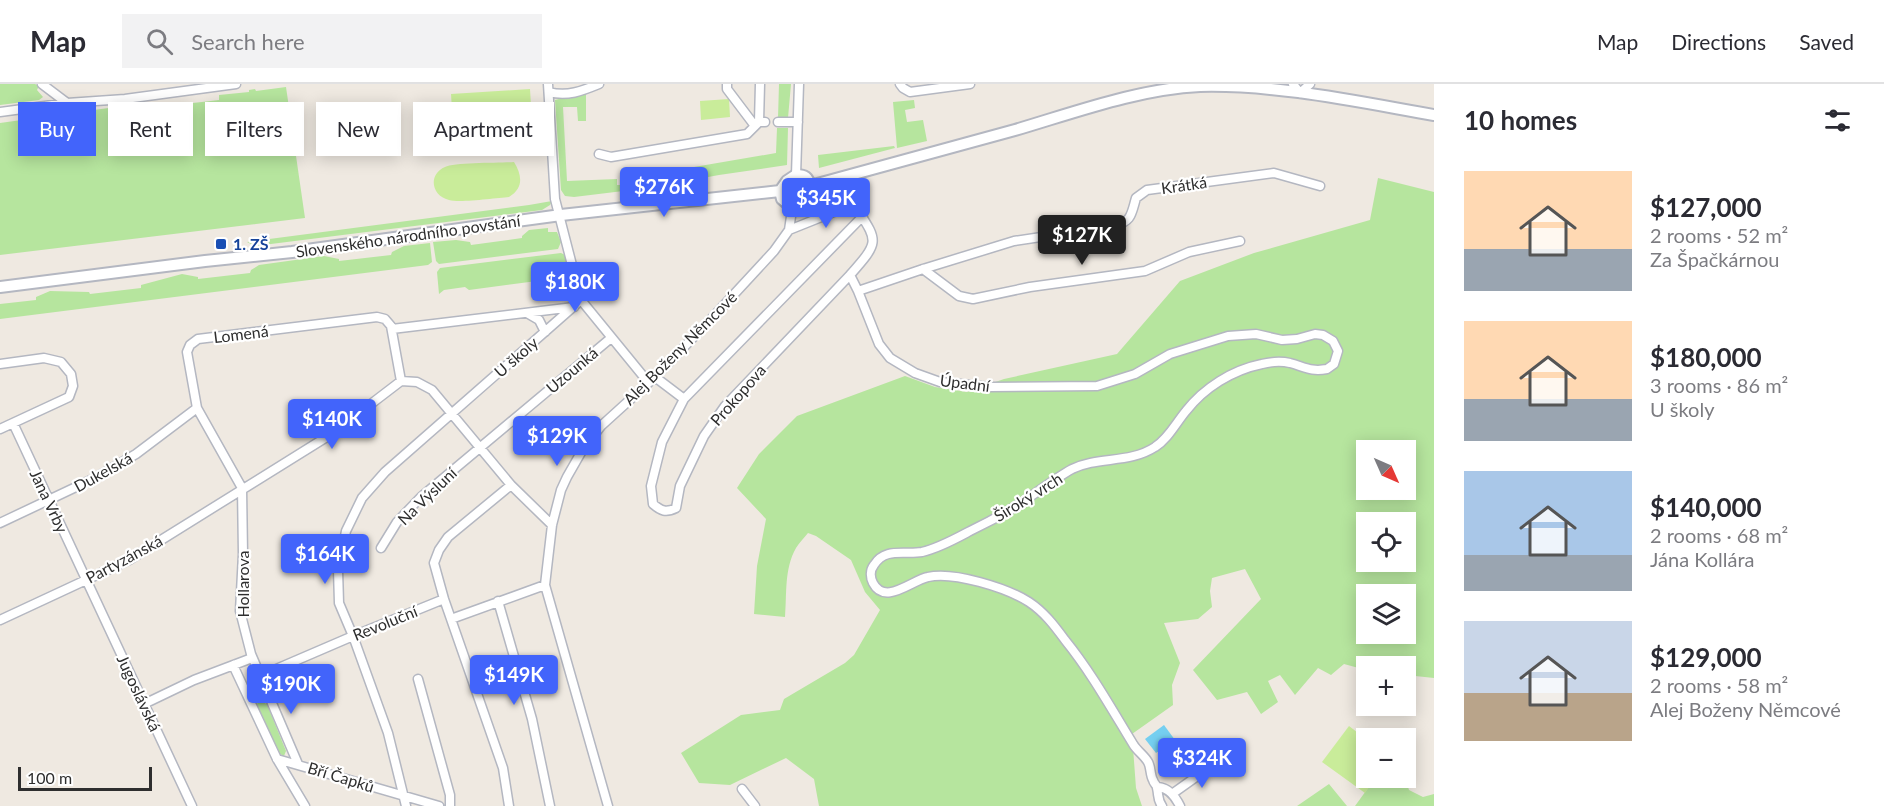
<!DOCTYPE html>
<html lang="en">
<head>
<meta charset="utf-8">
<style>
	:root { --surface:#fff; --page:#f2f2f3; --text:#2b2b33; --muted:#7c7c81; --line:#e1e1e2; --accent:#4264fb }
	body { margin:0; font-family:Lato,sans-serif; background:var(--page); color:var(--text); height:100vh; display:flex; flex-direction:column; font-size:22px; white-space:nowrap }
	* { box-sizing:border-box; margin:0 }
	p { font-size:20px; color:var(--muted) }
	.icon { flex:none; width:33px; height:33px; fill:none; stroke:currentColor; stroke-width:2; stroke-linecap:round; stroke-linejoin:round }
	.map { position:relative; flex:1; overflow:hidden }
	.side { display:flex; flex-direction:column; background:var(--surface); width:450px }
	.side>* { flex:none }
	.hud { position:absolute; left:18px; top:18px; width:570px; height:54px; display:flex; gap:12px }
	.needle { width:39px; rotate:135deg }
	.controls { position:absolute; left:1356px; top:356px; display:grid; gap:12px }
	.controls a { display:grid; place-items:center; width:60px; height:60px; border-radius:0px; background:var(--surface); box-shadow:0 3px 15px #0003; font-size:30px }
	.scale { position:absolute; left:18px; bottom:15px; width:134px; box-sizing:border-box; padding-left:6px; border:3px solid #2e2e2e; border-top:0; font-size:16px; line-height:21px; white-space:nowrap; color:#2e2e2e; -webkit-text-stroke:4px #fff; paint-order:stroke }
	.price { position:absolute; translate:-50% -51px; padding:0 14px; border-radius:6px; background:var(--accent); color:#fff; font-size:20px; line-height:39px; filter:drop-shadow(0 2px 3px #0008) }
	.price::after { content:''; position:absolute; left:50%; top:36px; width:18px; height:14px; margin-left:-9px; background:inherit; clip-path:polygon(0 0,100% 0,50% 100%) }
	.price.current { background:#222; color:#fff }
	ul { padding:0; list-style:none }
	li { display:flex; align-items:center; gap:18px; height:150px; padding:0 30px }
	li span { display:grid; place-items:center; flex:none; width:168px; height:120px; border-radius:0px; color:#555 }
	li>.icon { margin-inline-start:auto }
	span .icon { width:72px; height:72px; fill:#fffc; stroke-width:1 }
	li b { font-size:26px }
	h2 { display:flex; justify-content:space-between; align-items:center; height:72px; padding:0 30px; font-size:26px }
	.tag { padding:0 21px; border-radius:0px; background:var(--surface); box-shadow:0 3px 15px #0003; font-size:21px; line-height:54px }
	.tag.current { background:var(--accent); color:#fff }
	header { display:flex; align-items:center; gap:36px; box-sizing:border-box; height:84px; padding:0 30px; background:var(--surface); border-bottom:2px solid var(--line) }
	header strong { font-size:28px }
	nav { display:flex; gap:33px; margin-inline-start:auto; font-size:21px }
	.search { width:420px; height:54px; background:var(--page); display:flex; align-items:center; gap:15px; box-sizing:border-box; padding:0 21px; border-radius:0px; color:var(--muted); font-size:22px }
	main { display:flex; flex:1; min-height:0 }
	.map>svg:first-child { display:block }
</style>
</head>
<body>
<header>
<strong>Map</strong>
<div class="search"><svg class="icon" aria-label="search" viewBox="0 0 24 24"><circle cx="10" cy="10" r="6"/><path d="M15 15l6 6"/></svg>Search here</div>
<nav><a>Map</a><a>Directions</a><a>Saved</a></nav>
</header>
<main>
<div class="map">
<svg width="1434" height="722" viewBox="0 0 1434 722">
	<rect width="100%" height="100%" fill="#efe9e1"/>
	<path fill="#b6e59e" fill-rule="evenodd" d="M0,0h35l4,2 -2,4 6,7 -4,3 -39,5z
		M779,0h12l-3,34h-10z
		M286,3l19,131 -305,37v-132l123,-17 1,5 95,-11v-5l30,-3v-2l6,-1 1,2z
		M586,8v29h-8l-1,-14h-14l4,74 50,-2v6h6l1,-6 152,-26 1,-25h11l-1,37 -68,10 -71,13 -74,9 -9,-1 -4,-6 -6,-90z
		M914,16l1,8 -10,2 2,12 16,-2 4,21 -30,7 -4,-46z
		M894,62l1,2 -76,20 -1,-13z
		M1378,94l56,14v486l-28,-3v-9h-40v4l-22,-6 -13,11 -13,-7 -23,27 -15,-20 -12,6 10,21 -17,12 -14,-22 -30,8 -24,-30 68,-71 -16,-30 -33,9 -2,13 2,16 -14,12 -34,4 16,40 -8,22 1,20 -41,29 4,54 6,18h-323l-5,-27 -28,-21 -56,27 -31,-2 -18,-30 60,-38 39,-5 4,-11 61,-36 9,-8 26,-45 -15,-18 -14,-32 -35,-24 -8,-3c-4,5 -9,10 -12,15 -12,21 -9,46 -11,69l-31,-3 3,-48 9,-47 -29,-31 22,-34 38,-38 108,-40 30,11 32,5 37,-13 113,-25 63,-73 74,-28 116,-33zM1366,366h40v39h-40zM1366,438h40v39h-40zM1366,510h40v39h-40z
		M552,117l-2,4 -8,5 -287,36 -8,-4 282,-37z
		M548,144v4h9l4,10 -3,7 -119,15 -3,-3 -3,-19 23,-2 14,2 1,3 51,-7v-2l7,-6z
		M430,159l2,19 -4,3 -428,54v-15l36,-4v-3l14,-6 39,1 1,2 51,-6v-3l41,-11 16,3v2l52,-6 1,-3 8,-5 65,-9 15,3v2l52,-6 1,-3 12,-6z
		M561,169l4,2 4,18 -31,4 -1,4 -68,9 -4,-3 -21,3 -5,4 -2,-22 3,-4z
		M258,616l9,4 19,47 -2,5 -4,-2 -24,-44z
		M1376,693h29l4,13 14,7 11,-3v12h-79z
		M1329,700l18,22h-50z"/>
	<path fill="#c9ec9a" d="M530,5l2,33 -79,4 -2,-32z
		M729,15l1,18 -29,3 -1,-19z
		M514,78c8,13 10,26 -5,35 -13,1 -49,6 -60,3 -18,-4 -21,-26 -4,-33 9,-5 55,-4 69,-5z
		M1349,642l17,13v38h10l-11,16 -43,-31z"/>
	<path fill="#75cff0" d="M1164,641l11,15 -19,13 -11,-14z"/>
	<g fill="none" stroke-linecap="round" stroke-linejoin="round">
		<defs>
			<path id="minor" d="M42,0l25,19
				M548,0l7,115 26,101 67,82
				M727,0v5l28,37
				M900,0l3,4 7,4 60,-8
				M1293,0l7,9 10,-9
				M549,8c18,5 33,-1 50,-8
				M0,28l67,-9 58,-4 111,-15
				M759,38l1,-38
				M778,38h20
				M599,70l12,3 136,-23 12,-12h6
				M796,91l3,-91
				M789,146l65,-26c24,38 27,36 -4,71l-125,131 -21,30 -24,50 -4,22c-10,5 -15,3 -23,-4l-2,-18 11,-44 22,-43 178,-182
				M923,185l36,27 14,3 57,-12 115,-16 44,-19 51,-11
				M850,191l8,16 21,53 11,14 25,15 25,9 50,5 107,-1 38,-12 35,-20 58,-18 28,-2 26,6 15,-1 18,-5 8,1 10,6 5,10 -4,13 -7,5c-16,3 -22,-2 -37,-6 -9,-2 -20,-1 -28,1 -30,6 -58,24 -76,47 -10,12 -18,28 -31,36 -26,17 -57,9 -83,22 -16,9 -32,21 -48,32 -17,11 -35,21 -54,30 -15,8 -31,17 -48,21 -18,3 -37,-5 -48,13 -4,5 -4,12 -1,18 12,23 39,-3 55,-6 25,-6 79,11 101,25 15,10 25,23 36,38 26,32 46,68 68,104 4,7 11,11 15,18 3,5 2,13 5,18 1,4 4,5 4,8 2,8 0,11 5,18
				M858,207l65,-22 91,-28 100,-15c18,-5 17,-11 22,-28l11,-8 127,-17 46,13
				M527,229l12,7 6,12
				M392,245l182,-22
				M0,280l44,-6 17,4 10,12 2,12 -4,11 -69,32
				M655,293l29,22
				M13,339l179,383
				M0,439l95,-45 41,-24 61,-46
				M381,464l16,-26 24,-25 190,-159
				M498,517l34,118 18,87
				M451,535l94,-34
				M0,536l129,-60 204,-127 68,-52 16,1 15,8 79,95 41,40
				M233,581l44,94 28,47
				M260,592l93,-40 91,-37
				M418,595l32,116v11
				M144,620l50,-24 58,-22
				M277,675l162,47
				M298,680l-47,-110 -11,-43 3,-57 -1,-66 -45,-80 -10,-56 3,-7 8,-6 179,-22 8,2 6,7 10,55
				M1158,703c11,1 17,9 22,19
				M742,705l13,17
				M1172,710l45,-32
				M406,722l-18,-73 -35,-97 -14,-33 -1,-33 8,-39 16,-33 23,-26 196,-172
				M509,722l-6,-38 -59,-169 -10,-36 5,-13 9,-13 63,-52
				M608,722l-63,-221 7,-60 9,-35 6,-13 16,-28 18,-23 54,-49 58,-60 61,-66 15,-21 4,-27"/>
			<path id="tertiary" d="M796,91c9,0 12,2 14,11l-8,12 -14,6 -6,-5 -2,-8 7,-10z
				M810,102c68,-19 137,-37 205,-56 61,-18 123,-41 185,-44 77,-2 159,16 234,29
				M0,203l205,-26 87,-9 269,-37 219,-24"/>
		</defs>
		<use href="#minor" stroke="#b4b7c1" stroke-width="11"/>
		<use href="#tertiary" stroke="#b4b7c1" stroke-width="14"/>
		<use href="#minor" stroke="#fff" stroke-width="8"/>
		<use href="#tertiary" stroke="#fff" stroke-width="10"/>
	</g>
	<rect fill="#1a4fb4" stroke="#fff" stroke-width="2" x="215" y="154" width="12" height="12" rx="3"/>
	<g text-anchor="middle" stroke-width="4.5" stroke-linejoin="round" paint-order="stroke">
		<g font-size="16" fill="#2e2e2e" stroke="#fff">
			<text transform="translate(1184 101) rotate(-8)" y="6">Krátká</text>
			<text transform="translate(408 152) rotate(-8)" y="6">Slovenského národního povstání</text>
			<text transform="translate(241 250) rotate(-7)" y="6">Lomená</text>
			<text transform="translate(680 264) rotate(-45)" y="6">Alej Boženy Němcové</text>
			<text transform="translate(516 273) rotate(-41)" y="6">U školy</text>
			<text transform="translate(572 286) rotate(-40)" y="6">Uzounká</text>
			<text transform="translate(965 299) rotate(7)" y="6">Úpadní</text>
			<text transform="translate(738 311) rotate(-49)" y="6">Prokopova</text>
			<text transform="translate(103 388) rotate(-29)" y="6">Dukelská</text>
			<text transform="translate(427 412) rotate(-44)" y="6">Na Výsluní</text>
			<text transform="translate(1028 413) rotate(-32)" y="6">Široký vrch</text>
			<text transform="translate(49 417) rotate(65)" y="6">Jana Vrby</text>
			<text transform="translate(124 475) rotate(-28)" y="6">Partyzánská</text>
			<text transform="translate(243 500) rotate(-90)" y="6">Hollarova</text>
			<text transform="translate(385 539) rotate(-22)" y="6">Revoluční</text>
			<text transform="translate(139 609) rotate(65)" y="6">Jugoslávská</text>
			<text transform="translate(341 693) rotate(17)" y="6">Bří Čapků</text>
		</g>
		<g font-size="16" font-weight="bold" fill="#164399" stroke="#fff" text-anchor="start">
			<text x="233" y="166">1. ZŠ</text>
		</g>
	</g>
</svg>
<div class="controls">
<a><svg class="needle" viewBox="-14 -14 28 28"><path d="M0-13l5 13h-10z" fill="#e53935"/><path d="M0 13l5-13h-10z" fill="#7c7c81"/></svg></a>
<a><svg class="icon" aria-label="locate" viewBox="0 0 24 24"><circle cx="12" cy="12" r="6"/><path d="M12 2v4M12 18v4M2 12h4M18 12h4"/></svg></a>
<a><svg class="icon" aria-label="layers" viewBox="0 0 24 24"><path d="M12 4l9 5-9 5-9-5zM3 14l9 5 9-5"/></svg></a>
<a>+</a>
<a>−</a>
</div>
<div class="scale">100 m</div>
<b class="price" style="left:664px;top:134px">$276K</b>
<b class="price" style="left:826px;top:145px">$345K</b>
<b class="price current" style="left:1082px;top:182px">$127K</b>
<b class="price" style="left:575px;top:229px">$180K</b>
<b class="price" style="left:332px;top:366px">$140K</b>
<b class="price" style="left:557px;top:383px">$129K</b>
<b class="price" style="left:325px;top:501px">$164K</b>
<b class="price" style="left:514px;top:622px">$149K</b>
<b class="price" style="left:291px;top:631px">$190K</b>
<b class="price" style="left:1202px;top:705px">$324K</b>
<div class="hud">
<a class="tag current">Buy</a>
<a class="tag">Rent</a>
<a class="tag">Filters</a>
<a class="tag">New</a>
<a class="tag">Apartment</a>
</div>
</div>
<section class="side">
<h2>10 homes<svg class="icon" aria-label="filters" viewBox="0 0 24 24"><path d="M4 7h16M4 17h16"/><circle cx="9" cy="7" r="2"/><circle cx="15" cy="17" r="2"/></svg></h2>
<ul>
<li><span style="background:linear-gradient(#ffd9b3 65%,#9aa5b1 0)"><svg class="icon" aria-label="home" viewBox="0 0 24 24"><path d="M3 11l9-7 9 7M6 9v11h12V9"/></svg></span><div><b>$127,000</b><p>2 rooms · 52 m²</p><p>Za Špačkárnou</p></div></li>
<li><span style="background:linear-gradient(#ffd9b3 65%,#9aa5b1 0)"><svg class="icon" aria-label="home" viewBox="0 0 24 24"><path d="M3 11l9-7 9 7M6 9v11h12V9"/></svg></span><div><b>$180,000</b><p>3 rooms · 86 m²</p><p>U školy</p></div></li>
<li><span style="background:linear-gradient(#a9c7e8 70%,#9aa5b1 0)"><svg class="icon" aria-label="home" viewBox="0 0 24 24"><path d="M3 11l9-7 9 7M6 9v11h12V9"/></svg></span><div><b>$140,000</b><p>2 rooms · 68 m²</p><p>Jána Kollára</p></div></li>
<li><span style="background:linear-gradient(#c9d6e8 60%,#b9a48a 0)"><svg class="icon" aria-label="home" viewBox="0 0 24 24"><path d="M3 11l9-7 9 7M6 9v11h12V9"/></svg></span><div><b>$129,000</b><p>2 rooms · 58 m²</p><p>Alej Boženy Němcové</p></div></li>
</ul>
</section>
</main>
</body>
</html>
